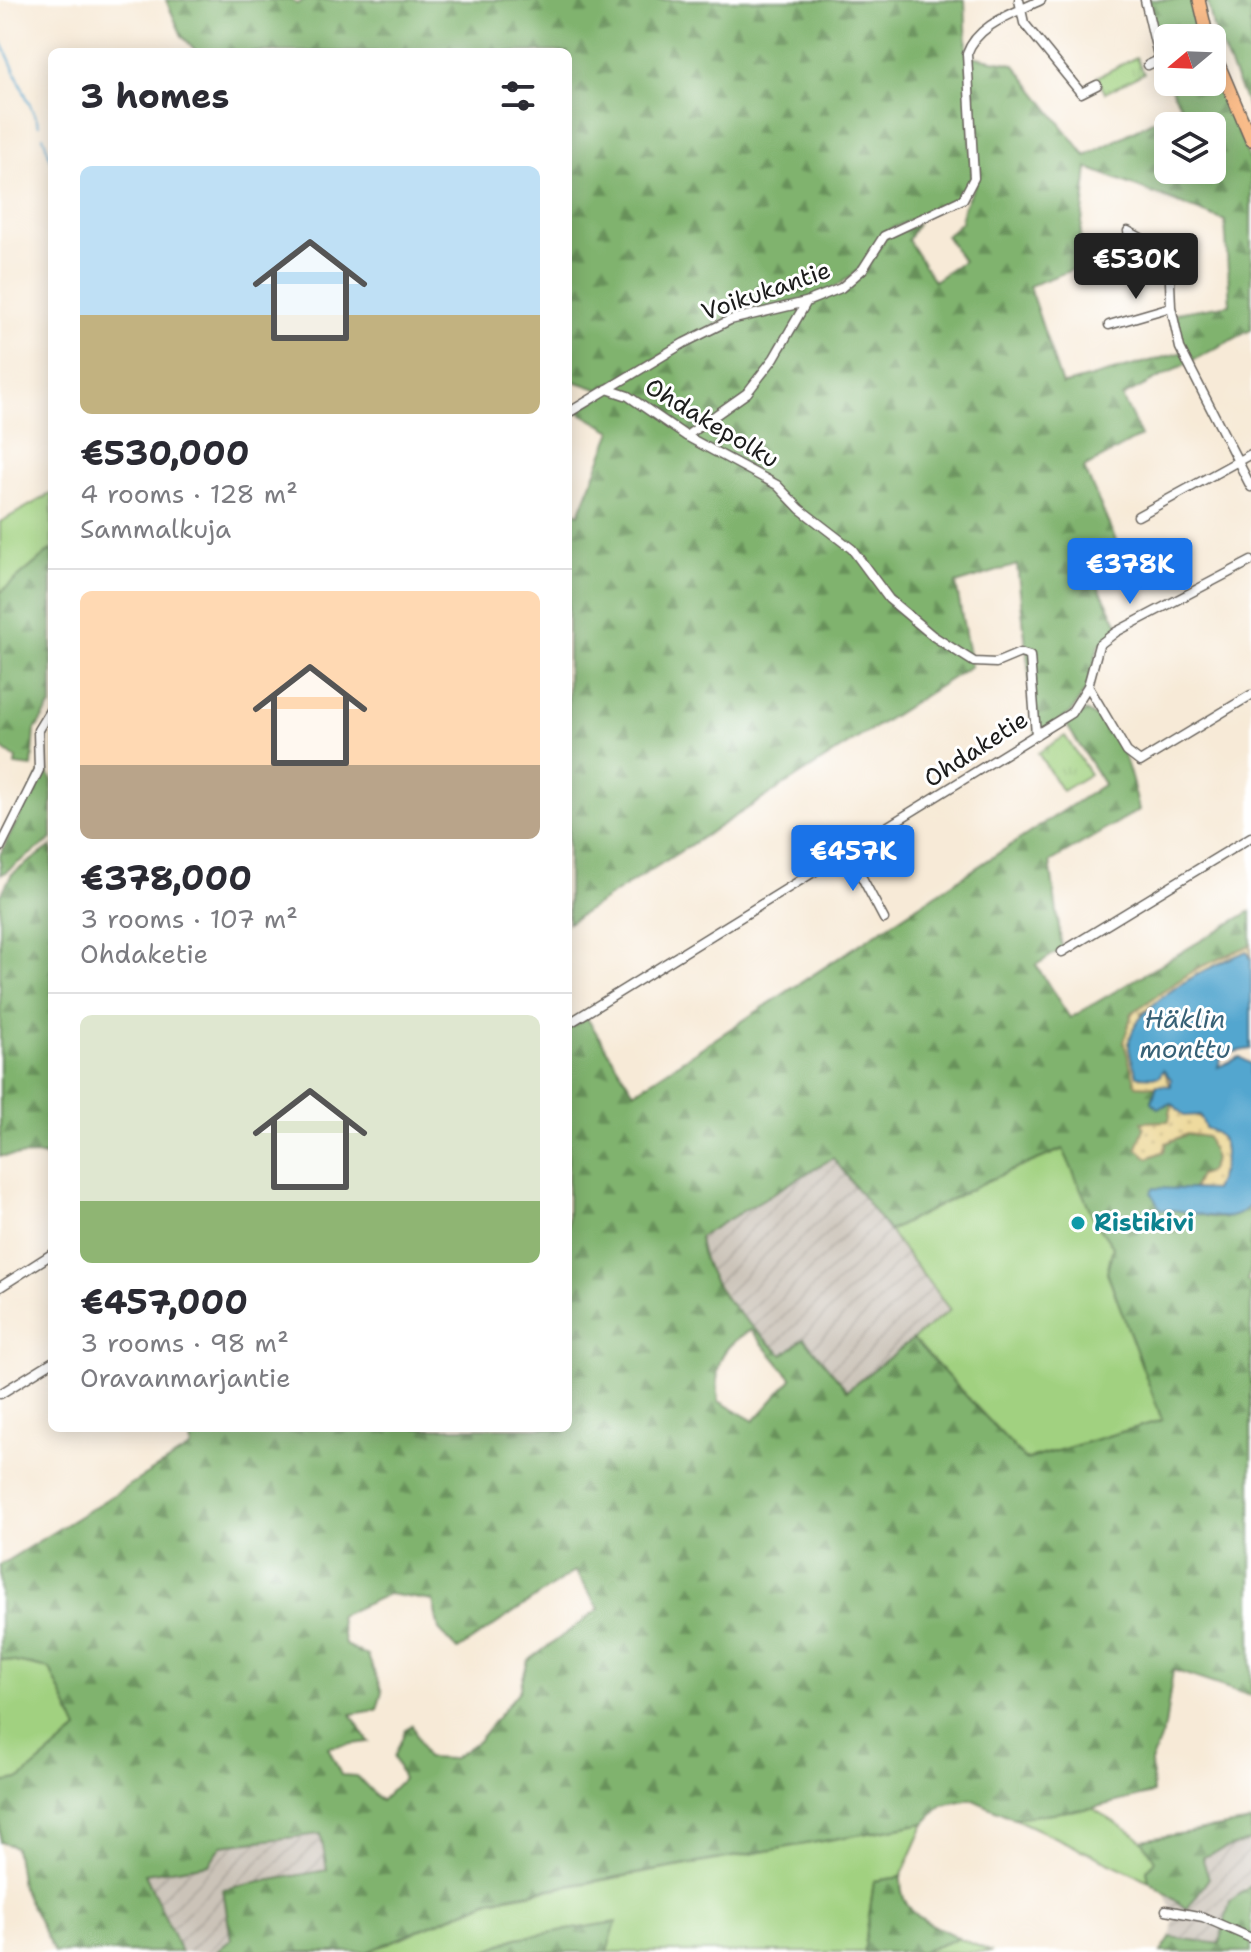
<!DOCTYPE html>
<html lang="en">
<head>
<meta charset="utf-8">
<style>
	:root { --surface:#fff; --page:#f2f2f3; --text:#2b2b33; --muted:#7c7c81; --line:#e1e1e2; --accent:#1a73e8 }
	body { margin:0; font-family:"Shantell Sans",sans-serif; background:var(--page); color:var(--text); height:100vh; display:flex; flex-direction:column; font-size:30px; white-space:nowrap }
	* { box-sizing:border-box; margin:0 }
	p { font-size:26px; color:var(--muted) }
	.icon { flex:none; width:44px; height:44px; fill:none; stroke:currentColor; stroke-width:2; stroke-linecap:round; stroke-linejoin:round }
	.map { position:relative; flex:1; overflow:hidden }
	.drawer { position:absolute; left:48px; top:48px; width:524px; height:1384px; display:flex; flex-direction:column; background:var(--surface); border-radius:12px; box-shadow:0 4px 20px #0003 }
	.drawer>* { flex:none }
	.needle { width:52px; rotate:251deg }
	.buttons { position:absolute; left:1154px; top:24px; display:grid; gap:16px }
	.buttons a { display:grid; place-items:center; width:72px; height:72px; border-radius:12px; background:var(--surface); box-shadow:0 4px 20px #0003; font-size:40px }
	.price { position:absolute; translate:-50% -68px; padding:0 18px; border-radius:8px; background:var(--accent); color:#fff; font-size:26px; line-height:52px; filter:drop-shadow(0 2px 4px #0008) }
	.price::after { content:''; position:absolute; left:50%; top:48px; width:24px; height:18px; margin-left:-12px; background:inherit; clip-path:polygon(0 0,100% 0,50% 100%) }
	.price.on { background:#222; color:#fff }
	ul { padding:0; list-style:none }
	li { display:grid; align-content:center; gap:16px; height:424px; padding:0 32px }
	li+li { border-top:2px solid var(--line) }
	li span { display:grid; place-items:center; height:248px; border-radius:12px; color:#555 }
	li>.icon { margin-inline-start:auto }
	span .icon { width:144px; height:144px; fill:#fffc; stroke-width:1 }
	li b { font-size:34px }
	h2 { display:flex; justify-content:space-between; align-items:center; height:96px; padding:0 32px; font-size:34px }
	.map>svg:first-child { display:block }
</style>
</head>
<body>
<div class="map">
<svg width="1251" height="1952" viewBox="0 0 1251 1952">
	<defs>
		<pattern id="industrial-furrows" width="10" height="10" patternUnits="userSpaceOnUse" patternTransform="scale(2)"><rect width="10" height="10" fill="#cbc3b8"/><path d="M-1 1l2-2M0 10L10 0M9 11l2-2" fill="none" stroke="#aea79e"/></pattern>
		<pattern id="forest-firs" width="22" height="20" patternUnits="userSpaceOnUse" patternTransform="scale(2)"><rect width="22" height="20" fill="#80b36e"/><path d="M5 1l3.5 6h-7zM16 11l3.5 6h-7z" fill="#68915a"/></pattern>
		<pattern id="sand-dots" width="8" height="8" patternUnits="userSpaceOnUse" patternTransform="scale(2)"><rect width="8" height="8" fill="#eeda9e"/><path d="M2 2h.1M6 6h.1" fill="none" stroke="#ccba88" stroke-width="1.8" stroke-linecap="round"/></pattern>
		<pattern id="park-tufts" width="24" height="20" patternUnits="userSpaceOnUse" patternTransform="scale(2)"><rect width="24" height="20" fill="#a1d180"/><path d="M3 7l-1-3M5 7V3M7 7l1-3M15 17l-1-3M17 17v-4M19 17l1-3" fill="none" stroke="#8ab36e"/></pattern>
	</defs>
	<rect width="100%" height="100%" fill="#fff"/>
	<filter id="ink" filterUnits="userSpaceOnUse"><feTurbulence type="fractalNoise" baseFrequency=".0125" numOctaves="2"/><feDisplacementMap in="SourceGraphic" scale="16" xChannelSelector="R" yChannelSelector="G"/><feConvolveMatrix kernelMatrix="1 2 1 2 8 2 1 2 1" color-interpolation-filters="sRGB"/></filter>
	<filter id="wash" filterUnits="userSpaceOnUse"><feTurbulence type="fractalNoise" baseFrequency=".006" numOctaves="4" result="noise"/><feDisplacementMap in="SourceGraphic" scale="32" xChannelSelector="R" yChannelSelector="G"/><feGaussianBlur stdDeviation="1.8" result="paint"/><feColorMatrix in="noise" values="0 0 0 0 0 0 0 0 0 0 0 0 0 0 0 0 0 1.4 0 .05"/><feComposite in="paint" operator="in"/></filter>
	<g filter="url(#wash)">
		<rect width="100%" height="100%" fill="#f7ead7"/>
		<path fill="url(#industrial-furrows)" d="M834,1158l116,153 -103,80 -43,-52 -21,16 -40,-36 -42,-58 -2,-24z
			M321,1834l6,36 -104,20 8,49 -15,13h-35l-37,-78 65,-10 13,-19z
			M1251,1840v46l-6,1 -26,57 -48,-7 3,-21 -9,-21 22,14 15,-52z"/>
		<path fill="#a1d180" stroke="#5e764e" stroke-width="2" d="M52,493v56l-52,44v-71z
			M1064,1149l31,72 18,26 -6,25 55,148 -136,40 -113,-121 37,-29 -61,-79 100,-51z
			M0,1659l50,10 28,61 -59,50 -19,3z
			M1092,1808l45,28 14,12 4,12 -8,10 2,11 -136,-63z
			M925,1823l-24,54 -27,4 -10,71h-257l8,-29 -98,15 -35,14h-115l124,-52z
			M959,1938l33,14h-71z"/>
		<path fill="url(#forest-firs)" stroke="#4e6845" stroke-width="2" fill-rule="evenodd" d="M166,0h125l6,4 7,-4h661l7,176 -11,21 -79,36 -21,35 -22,17 -22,11 -88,21 -129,73 -32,-11v-327h-371l-15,-16z
			M1147,0h45l9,38h-33v44h44v-15l39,96v167l-129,67 19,39 -57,32 38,86 -31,18 30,58 -22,15 -11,41 -17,27 -35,22 -19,-170 -61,19 15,82 -403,257v-414l11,5 33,-83 -35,-20 107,-66 47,-22 88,-22 23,-11 23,-19 21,-34 31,-13 -9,16 26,41 29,-20 -17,-25 15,-14c1,-22 11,-25 16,-45l-7,-121 44,8 72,92 95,-50 -20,-35zM1168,126h44v44h-44zM1088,168l137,53 5,83 -55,9 8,39 -121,33 -33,-99 48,-18z
			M1207,0h44v114l-38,-87z
			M52,549v155l-17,26 -3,37 -17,-2 1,-6 -16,-12v-154z
			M1086,711c37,21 44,60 53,99l-89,52 12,87 -26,16 34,53 181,-107v34l-55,24 -64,44 -8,29 12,42 21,1 -5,16 20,2 -6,40 21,-9 21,3 7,22 -6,13 -10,3 -6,14h-40c24,18 76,47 98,14v65l-4,13 4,2v413l-78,-26 -8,57 -14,36 2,30 -61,15 -79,10 -42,-19 -29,6 -17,18 -433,76 -125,53h-151l15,-13 -8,-50 104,-19 -6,-36 -99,11 -13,19 -64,10 36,78h-127l-33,-66 -6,-39 -15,-5v-59l19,-3 59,-50 -28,-61 -50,-10v-94l191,-118 -2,-19h379v-399l19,-11 47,74 470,-308 -38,-60zM1063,1149l32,72 18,26 -6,25 55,148 -136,40 -113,-121 -66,51 -43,-52 -21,17c-36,-32 -79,-69 -84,-118l134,-79 56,73 100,-51zM751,1330l41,49 -38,42 -35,-20c-5,-35 -1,-53 32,-71zM575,1571l24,38 -71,52 -9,30 -41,50 -26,18 -26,-1 -14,-33 -7,6 -11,26 9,22 -22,22 -24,-25 -16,-1 -13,-28 41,-5 -18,-28 26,-4 5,-18 -14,-36 -23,-11 -6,-29 49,-22 45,7 6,29 19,20z
			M47,772l5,7v60l-51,36 -1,-20 41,-82z
			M52,846v324l-8,-15 -44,1v-260l12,-22z
			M1251,1822v18l-49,17 7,21 -22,31 -38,-28 -2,-11 8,-10 -13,-20z
			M901,1877c-2,39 28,45 58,61l-38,14h-57l10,-71z
			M1251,1886v66h-90l10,-15 48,7 11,-43z
			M616,1922l-9,30h-125l35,-14z"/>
		<path fill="url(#sand-dots)" stroke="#857b5d" stroke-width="2" d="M1251,945v14l-4,-7 -61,30 -45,32 30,73 -35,-2 -12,-43 8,-29 64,-44z
			M1172,1103c22,9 57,28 54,57 -1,10 -8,22 -12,31l-21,-2 6,-14 10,-3 6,-13 -8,-22 -20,-3 -21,9 -2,8 -16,7 -11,-10 7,-20 -2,-6 27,-1z"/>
		<path fill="url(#park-tufts)" stroke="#5e764e" stroke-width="2" d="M1136,57l8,16 -39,20 -8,-16z
			M1065,736l25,38 -28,17 -24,-38z"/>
		<path fill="#53a6cf" stroke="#386176" stroke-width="2" d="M1247,951l4,8v90l-29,5 -4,13 22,-10 11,7v139c-19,30 -60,3 -90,7l-10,-17 2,-5 61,2c9,-20 23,-53 -9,-62l-5,-13 -16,1 -12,-13 -14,5 -6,-6 5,-17 14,1v-7l-8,-9 -4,7 -22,-1c-2,-9 -8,-21 -8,-30 1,-43 84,-81 118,-95z"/>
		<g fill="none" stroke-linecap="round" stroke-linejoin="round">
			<path stroke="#53a6cf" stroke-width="2" d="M0,38l39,87
				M43,136l9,27"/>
		</g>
	</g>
	<g filter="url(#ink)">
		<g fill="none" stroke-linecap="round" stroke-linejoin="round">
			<defs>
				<path id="minor" d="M1019,0l5,23 57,70 16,-8
					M1145,0l14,60 -11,5
					M1128,231l34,18 7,9 2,49 9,41 71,139
					M1109,325l62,-18
					M607,389l21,7 58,40 91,49 23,24 52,40 37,50 44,37 41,26 22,1 24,-10 10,3 6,79
					M568,413l116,-70 46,-23 76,-18 35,-14 22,-19 21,-33 79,-37 11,-21 -7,-124c10,-30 48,-41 74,-54
					M686,436l61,-43 27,-35 32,-55
					M1138,516l113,-62
					M1088,686l39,66 13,10 111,-67
					M0,848l39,-78 -1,-40 14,-23
					M849,853l35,66
					M1062,952l189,-115
					M568,1024l503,-311 17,-27 11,-41 17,-13 135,-71
					M0,1287l52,-33
					M0,1394l52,-32
					M1166,1910l37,7 48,21"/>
				<path id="major" d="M1199,0l9,38
					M1212,48l39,92"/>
			</defs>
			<use href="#minor" stroke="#69645d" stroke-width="11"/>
			<use href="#major" stroke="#69645d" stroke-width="14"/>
			<use href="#minor" stroke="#fff" stroke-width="8"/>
			<use href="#major" stroke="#f9bc8a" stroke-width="11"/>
		</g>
	</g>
	<circle fill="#0f9aa8" stroke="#fff" stroke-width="3" cx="1078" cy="1223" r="8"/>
	<g text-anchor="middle" stroke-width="6" stroke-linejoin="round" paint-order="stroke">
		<g font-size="24" fill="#1c1c1c" stroke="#fff">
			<text transform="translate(766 291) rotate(-19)" y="8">Voikukantie</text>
			<text transform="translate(712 423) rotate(31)" y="8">Ohdakepolku</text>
			<text transform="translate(976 749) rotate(-33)" y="8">Ohdaketie</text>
		</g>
		<g font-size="24" font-weight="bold" fill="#0d838f" stroke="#fff" text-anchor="start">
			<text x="1094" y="1231">Ristikivi</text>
		</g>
		<g font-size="26" font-style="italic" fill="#386176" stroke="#fff">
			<text x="1185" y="1028">Häklin<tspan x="1185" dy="30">monttu</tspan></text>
		</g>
	</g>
</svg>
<div class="buttons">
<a><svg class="needle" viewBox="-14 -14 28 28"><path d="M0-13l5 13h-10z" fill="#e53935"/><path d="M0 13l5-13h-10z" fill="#7c7c81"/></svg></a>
<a><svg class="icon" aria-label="layers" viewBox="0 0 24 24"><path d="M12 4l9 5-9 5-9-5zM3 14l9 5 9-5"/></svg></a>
</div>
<b class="price on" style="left:1136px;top:301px">€530K</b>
<b class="price" style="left:1130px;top:606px">€378K</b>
<b class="price" style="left:853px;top:893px">€457K</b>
<section class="drawer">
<h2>3 homes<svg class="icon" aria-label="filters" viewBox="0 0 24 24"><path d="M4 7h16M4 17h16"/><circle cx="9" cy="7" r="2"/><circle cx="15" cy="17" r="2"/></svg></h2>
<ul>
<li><span style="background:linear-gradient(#bfe0f5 60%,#c2b280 0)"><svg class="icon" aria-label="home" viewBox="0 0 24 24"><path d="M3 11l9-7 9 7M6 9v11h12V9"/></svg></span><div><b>€530,000</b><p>4 rooms · 128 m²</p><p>Sammalkuja</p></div></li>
<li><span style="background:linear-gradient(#ffd9b3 70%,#b9a48a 0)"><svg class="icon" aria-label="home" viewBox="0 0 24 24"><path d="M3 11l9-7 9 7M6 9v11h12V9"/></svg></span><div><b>€378,000</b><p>3 rooms · 107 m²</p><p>Ohdaketie</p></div></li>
<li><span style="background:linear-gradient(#dfe7d0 75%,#8fb573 0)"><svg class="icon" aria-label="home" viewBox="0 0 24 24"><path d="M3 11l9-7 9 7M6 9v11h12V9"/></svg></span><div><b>€457,000</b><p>3 rooms · 98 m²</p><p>Oravanmarjantie</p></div></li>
</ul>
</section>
</div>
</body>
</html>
